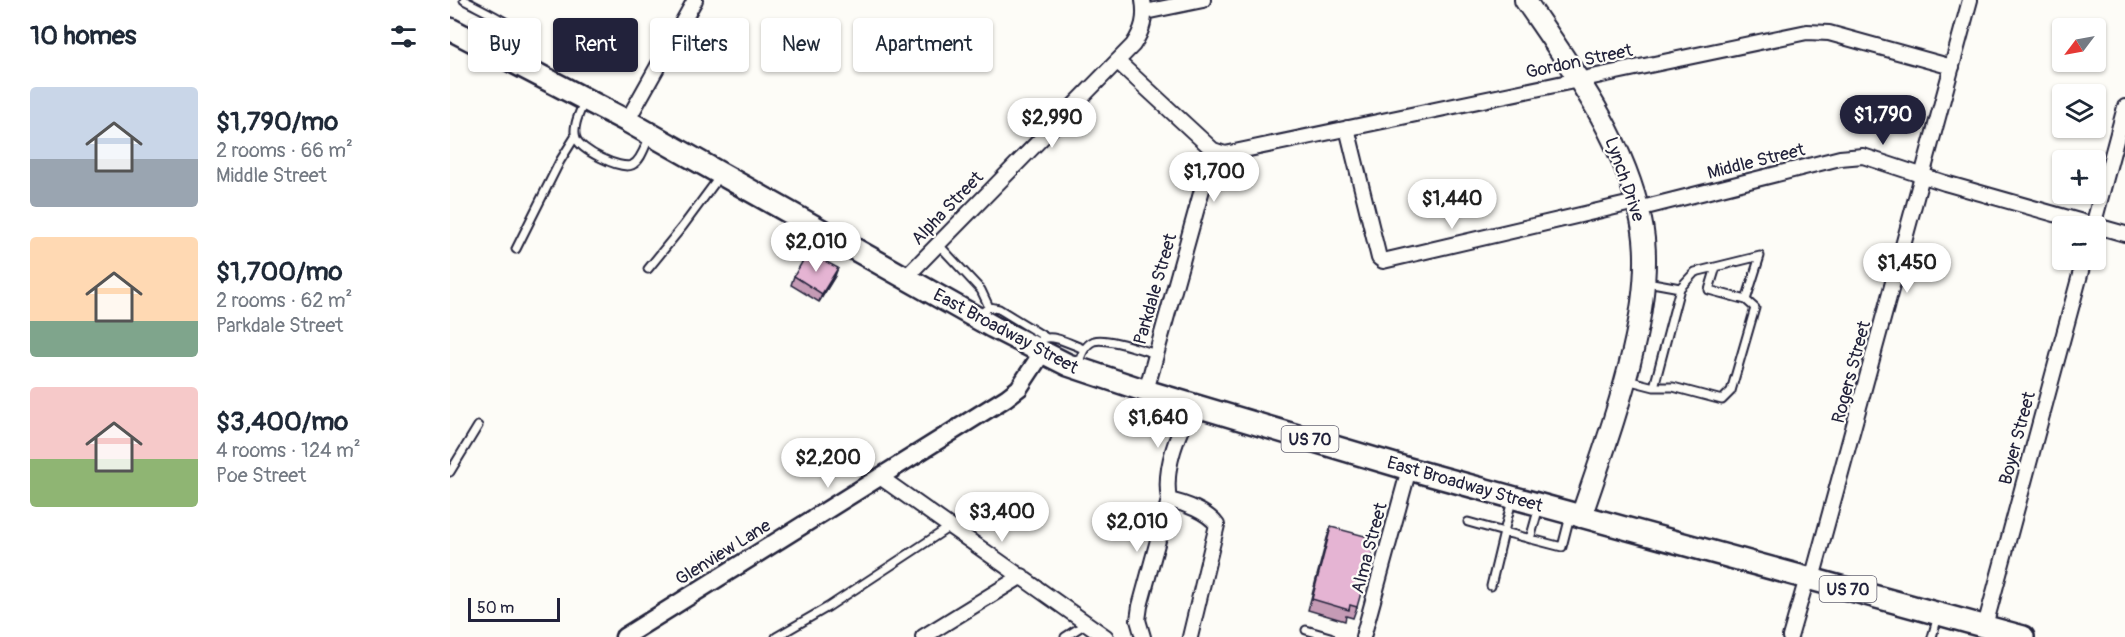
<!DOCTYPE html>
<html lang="en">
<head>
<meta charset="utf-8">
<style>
	:root { --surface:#fff; --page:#f6f6f7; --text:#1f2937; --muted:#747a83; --accent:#22223b }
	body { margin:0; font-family:Pangolin,sans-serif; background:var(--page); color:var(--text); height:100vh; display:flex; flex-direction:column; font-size:22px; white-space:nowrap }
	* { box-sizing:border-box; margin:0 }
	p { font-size:20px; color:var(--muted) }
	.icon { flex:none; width:33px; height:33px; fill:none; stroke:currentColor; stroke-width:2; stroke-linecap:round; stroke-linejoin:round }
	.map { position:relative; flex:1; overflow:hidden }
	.side { display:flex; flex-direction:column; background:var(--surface); width:450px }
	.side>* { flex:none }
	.banner { position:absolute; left:18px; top:18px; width:570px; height:54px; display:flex; gap:12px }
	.needle { width:39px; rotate:238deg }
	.fabs { position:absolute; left:1602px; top:18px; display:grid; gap:12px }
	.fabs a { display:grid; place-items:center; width:54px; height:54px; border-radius:6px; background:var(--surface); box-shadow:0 2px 4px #0004; font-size:30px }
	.scale { position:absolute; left:18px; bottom:15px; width:92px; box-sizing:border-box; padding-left:6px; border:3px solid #22223b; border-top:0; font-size:16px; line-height:21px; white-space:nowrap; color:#22223b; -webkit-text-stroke:4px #fdfcf7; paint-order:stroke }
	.price { position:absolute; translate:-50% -51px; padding:0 14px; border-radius:21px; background:#fff; color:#222; font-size:20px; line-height:39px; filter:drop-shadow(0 2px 3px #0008) }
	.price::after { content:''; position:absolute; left:50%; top:36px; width:18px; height:14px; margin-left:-9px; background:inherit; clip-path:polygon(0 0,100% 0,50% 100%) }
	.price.active { background:var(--accent); color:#fff }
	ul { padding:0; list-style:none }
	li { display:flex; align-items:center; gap:18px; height:150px; padding:0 30px }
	li span { display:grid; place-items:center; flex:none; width:168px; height:120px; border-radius:6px; color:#555 }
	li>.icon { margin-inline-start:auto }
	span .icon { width:72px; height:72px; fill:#fffc; stroke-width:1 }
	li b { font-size:26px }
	h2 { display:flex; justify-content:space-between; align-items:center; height:72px; padding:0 30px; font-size:26px }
	.tag { padding:0 21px; border-radius:6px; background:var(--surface); box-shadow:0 2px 4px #0004; font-size:21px; line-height:54px }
	.tag.active { background:var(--accent); color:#fff }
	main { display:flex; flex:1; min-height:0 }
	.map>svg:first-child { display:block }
</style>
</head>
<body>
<main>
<section class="side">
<h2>10 homes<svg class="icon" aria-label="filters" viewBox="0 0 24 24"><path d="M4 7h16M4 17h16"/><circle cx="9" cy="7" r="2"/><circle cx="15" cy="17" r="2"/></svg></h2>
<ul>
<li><span style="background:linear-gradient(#c9d6e8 60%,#9aa5b1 0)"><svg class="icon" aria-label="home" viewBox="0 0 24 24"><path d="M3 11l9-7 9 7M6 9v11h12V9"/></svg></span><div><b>$1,790/mo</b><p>2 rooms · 66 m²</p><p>Middle Street</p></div></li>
<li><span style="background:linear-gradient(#ffd9b3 70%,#7fa58c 0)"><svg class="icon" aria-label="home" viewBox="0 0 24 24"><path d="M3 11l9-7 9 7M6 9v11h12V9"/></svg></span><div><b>$1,700/mo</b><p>2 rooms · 62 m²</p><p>Parkdale Street</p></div></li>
<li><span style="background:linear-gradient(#f6c9c9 60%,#8fb573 0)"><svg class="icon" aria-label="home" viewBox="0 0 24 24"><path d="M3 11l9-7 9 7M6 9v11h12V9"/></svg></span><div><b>$3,400/mo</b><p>4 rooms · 124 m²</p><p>Poe Street</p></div></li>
</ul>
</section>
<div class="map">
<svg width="1675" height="637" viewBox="0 0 1675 637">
	<rect width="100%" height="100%" fill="#fdfcf7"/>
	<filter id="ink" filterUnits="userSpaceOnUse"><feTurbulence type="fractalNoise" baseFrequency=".0167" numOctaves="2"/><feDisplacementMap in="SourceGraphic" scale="12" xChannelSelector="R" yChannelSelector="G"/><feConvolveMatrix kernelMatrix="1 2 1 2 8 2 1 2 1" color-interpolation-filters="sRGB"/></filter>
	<g filter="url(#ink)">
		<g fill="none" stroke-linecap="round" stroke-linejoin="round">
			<defs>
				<path id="service" d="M14,0c16,9 56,26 64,42 4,8 0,16 -3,23
					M134,102c-4,10 -12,25 -8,36 4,12 44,32 56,27 9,-4 13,-19 17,-27
					M488,244l43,46 8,17
					M66,249l44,-88 15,-24
					M198,269l35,-43 37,-50
					M1197,282l33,6
					M528,316l11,-9 10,2 46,28
					M591,340c12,-7 31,5 43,9
					M628,365c3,-9 6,-20 16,-24 13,-4 48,9 62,13
					M1177,380l27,7h19l49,13 9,-9 24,-83 -9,-8
					M1204,387l26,-99 15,-16 65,-16 -14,44 -37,-10 7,-23
					M0,472l28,-46
					M1062,500l-8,32 58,15 8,-31
					M1018,522l36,10 -13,54
					M1080,539l9,-32
					M856,630l24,7
					M326,637l52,-30 123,-81
					M615,637l22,-14
					M1482,637l6,-21"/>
				<path id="minor" d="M695,12l58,-12
					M667,61l96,89 -67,241
					M177,121l68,-121
					M897,128l32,130 4,3 253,-59
					M763,150l12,4 582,-122 22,1 123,34
					M1188,209l202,-51 23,-2 82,27 180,51
					M1643,226l32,-119
					M456,277l227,-232c10,-15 13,-27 10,-45
					M430,477l226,160
					M719,500c-6,-33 9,-66 23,-95
					M1362,579l158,-579
					M1535,626l99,-366
					M473,637l99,-61
					M693,637l-5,-17 2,-14 29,-106c15,3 39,12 48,25l-27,112
					M913,637l46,-168
					M1340,637l17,-59"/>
				<path id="tertiary" d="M174,637l382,-239 13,-10 23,-35"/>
				<path id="secondary" d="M1075,0c47,69 98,136 116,220 19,84 -33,216 -60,297"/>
				<path id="primary" d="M0,29l177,92 366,206 75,38 78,26 263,78 614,168"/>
			</defs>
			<use href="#service" stroke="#22223b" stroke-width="11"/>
			<use href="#minor" stroke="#22223b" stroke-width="18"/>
			<use href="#tertiary" stroke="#22223b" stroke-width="21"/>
			<use href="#secondary" stroke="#22223b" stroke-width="24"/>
			<use href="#primary" stroke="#22223b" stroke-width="26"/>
			<use href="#service" stroke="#fdfcf7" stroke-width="7"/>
			<use href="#minor" stroke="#fdfcf7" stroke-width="14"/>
			<use href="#tertiary" stroke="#fdfcf7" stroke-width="16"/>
			<use href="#secondary" stroke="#fdfcf7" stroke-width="20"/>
			<use href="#primary" stroke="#fdfcf7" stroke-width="21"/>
		</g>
		<path fill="#c59bb5" stroke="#22223b" stroke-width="1.5" d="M344,276h41l-16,26 -28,-17z
			M881,527l26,80 -4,11 -7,-2 -1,5 -37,-11 19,-72z"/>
		<path fill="#a07e94" stroke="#22223b" stroke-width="1.5" d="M388,268l-3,8 -16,26 3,-8z"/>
		<path fill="#e5b4d3" stroke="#22223b" stroke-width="1.5" d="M358,252l30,16 -16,26 -28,-18z
			M881,527l45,12 -19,68 -7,-2 -1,5 -37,-11z"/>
	</g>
	<g text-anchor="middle" stroke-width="4.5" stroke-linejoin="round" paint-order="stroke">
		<g fill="#fdfcf7" stroke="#646373" stroke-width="1.5">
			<rect x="831.5" y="426" width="57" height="26" rx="4.5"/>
			<rect x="1369.5" y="576" width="57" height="26" rx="4.5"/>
		</g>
		<g font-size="16" font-weight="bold" fill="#22223b">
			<text x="860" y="445">US 70</text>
			<text x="1398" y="595">US 70</text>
		</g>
		<g font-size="18" fill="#22223b" stroke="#fdfcf7">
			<text transform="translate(1129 61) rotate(-12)" y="6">Gordon Street</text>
			<text transform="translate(1306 161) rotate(-14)" y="6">Middle Street</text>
			<text transform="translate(1175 179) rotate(71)" y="6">Lynch Drive</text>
			<text transform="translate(497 208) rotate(-46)" y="6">Alpha Street</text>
			<text transform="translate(705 289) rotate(-74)" y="6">Parkdale Street</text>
			<text transform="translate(556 331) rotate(28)" y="6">East Broadway Street</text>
			<text transform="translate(1401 372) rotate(-75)" y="6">Rogers Street</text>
			<text transform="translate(1567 438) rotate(-75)" y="6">Boyer Street</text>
			<text transform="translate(1015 484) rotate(16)" y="6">East Broadway Street</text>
			<text transform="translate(919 548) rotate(-75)" y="6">Alma Street</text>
			<text transform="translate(273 552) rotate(-32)" y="6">Glenview Lane</text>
		</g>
	</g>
</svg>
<div class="fabs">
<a><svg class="needle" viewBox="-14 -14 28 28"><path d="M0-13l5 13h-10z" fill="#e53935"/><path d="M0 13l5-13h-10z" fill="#747a83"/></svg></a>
<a><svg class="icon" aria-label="layers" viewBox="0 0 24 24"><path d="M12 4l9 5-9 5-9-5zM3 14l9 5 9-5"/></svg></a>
<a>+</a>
<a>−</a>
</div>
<div class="scale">50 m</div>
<b class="price active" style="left:1433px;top:146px">$1,790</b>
<b class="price" style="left:602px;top:149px">$2,990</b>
<b class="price" style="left:764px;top:203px">$1,700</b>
<b class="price" style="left:1002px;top:230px">$1,440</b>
<b class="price" style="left:366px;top:273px">$2,010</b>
<b class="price" style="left:1457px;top:294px">$1,450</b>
<b class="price" style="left:708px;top:449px">$1,640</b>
<b class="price" style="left:378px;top:489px">$2,200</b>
<b class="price" style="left:552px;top:543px">$3,400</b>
<b class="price" style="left:687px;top:553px">$2,010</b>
<div class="banner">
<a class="tag">Buy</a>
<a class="tag active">Rent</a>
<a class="tag">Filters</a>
<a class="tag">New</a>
<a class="tag">Apartment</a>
</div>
</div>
</main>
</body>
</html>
